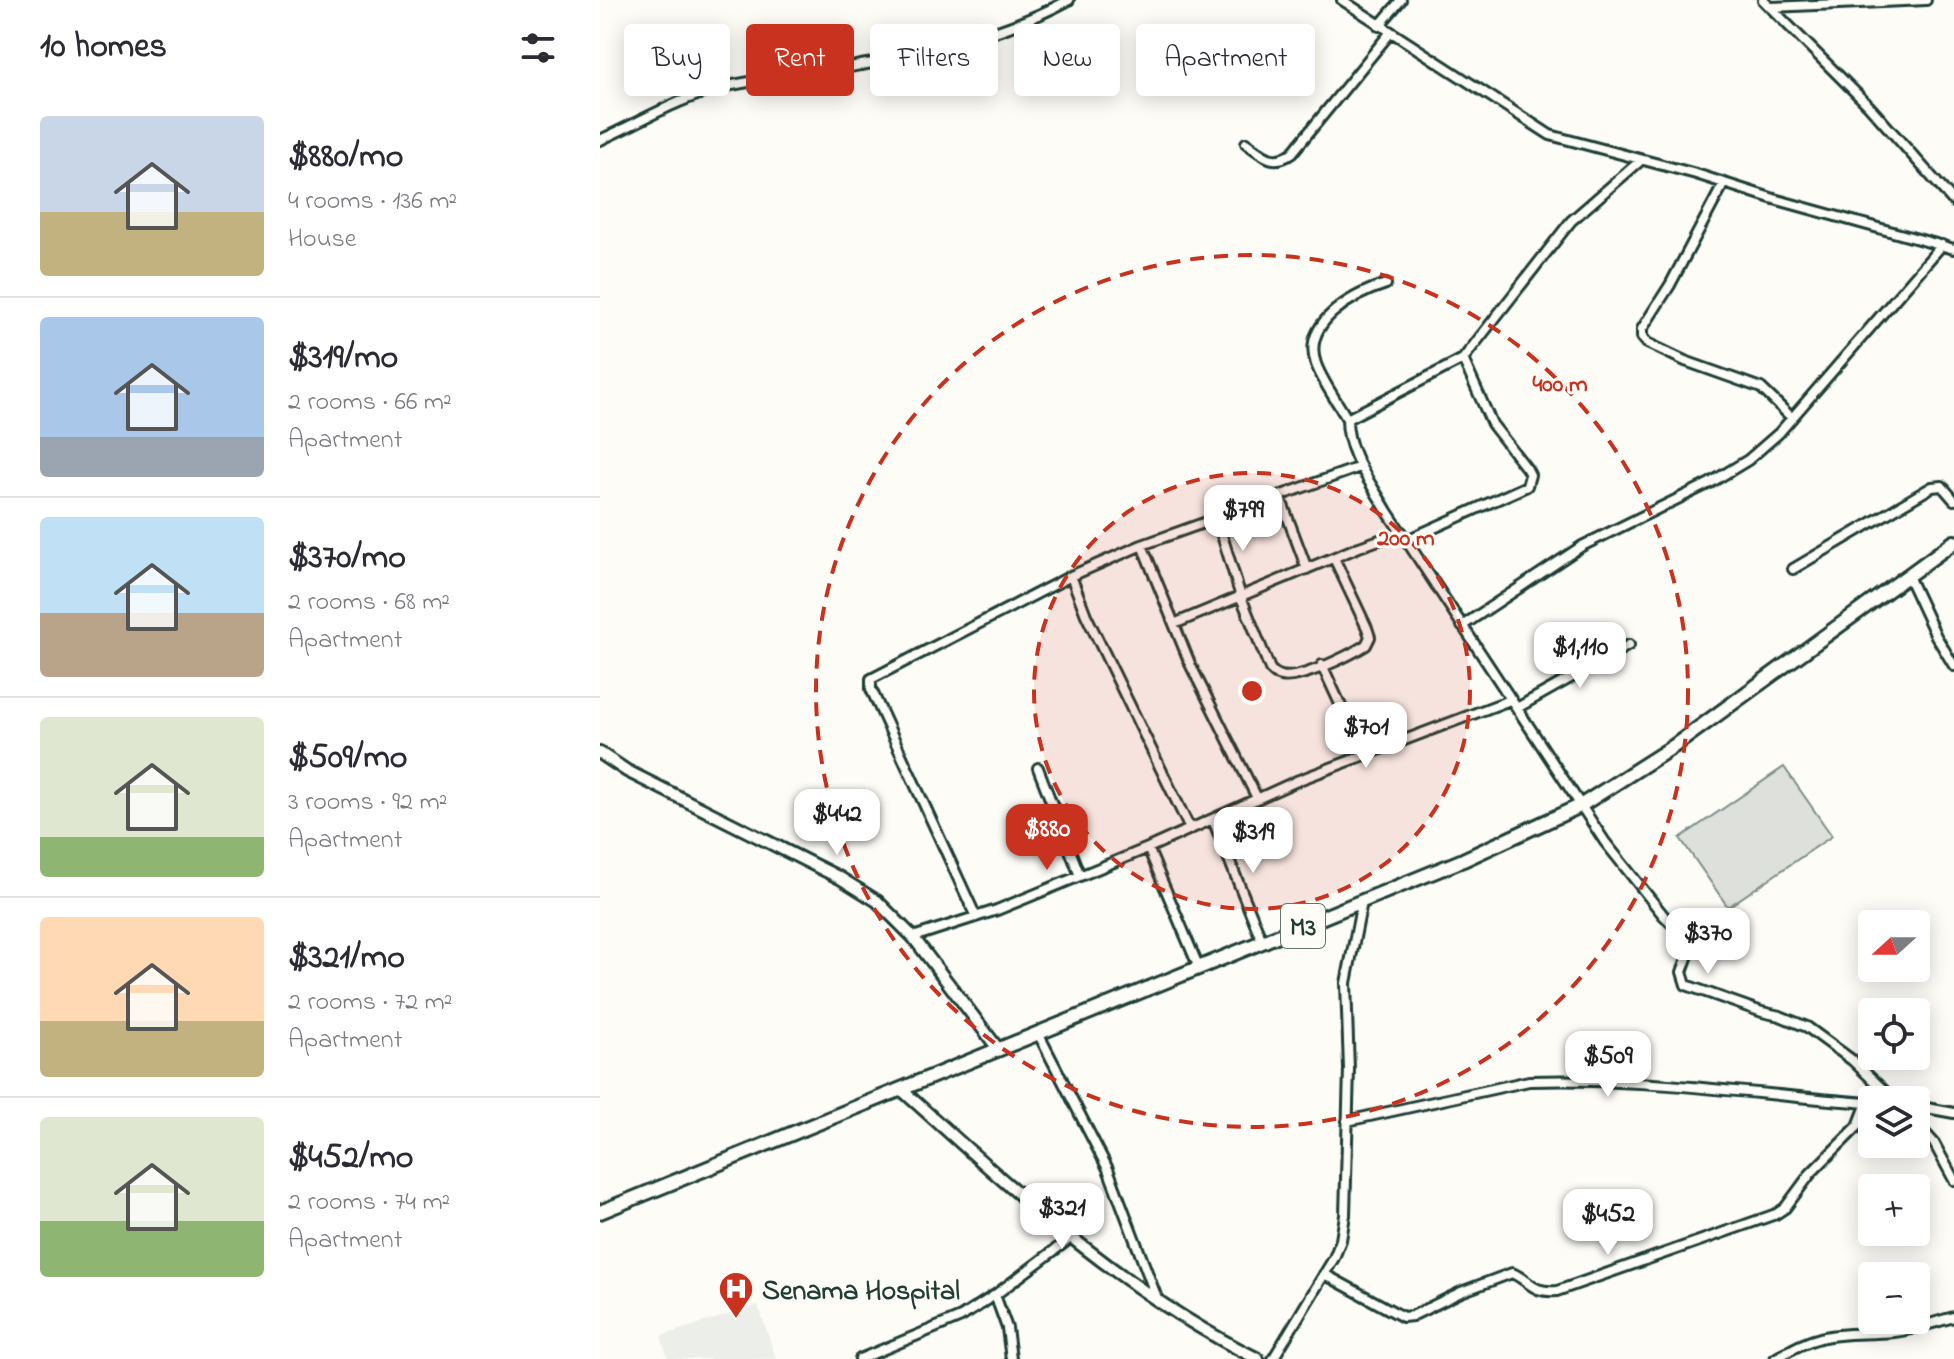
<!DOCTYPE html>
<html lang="en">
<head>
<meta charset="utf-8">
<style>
	:root { --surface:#fff; --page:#f7f7f7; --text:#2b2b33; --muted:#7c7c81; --line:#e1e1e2; --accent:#c8321e }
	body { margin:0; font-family:"Indie Flower",sans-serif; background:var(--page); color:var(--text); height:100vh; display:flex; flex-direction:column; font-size:30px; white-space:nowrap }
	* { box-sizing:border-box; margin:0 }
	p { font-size:26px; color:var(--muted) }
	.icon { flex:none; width:44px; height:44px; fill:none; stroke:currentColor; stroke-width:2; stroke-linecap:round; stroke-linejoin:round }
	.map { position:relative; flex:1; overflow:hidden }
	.drawer { display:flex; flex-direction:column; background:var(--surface); width:600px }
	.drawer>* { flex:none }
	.top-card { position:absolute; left:24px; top:24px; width:760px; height:72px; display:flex; gap:16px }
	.needle { width:52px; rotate:249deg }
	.controls { position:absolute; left:1258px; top:910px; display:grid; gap:16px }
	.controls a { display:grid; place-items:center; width:72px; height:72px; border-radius:8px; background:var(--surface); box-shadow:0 4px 20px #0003; font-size:40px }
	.price { position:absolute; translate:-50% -68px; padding:0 18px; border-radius:16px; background:#fff; color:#222; font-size:26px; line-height:52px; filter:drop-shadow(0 2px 4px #0008) }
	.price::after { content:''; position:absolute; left:50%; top:48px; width:24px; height:18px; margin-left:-12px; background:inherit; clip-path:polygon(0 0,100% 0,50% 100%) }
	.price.on { background:var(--accent); color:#fff }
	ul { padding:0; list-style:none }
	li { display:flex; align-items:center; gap:24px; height:200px; padding:0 40px }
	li+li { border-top:2px solid var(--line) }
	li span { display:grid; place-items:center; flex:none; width:224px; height:160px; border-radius:8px; color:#555 }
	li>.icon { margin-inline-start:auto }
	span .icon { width:96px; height:96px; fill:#fffc; stroke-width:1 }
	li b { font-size:34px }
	h2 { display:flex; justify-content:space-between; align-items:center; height:96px; padding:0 40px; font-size:34px }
	.chip { padding:0 28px; border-radius:8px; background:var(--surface); box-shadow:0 4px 20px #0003; font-size:28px; line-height:72px }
	.chip.on { background:var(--accent); color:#fff }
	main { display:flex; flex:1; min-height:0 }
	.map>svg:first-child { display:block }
</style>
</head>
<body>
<main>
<section class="drawer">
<h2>10 homes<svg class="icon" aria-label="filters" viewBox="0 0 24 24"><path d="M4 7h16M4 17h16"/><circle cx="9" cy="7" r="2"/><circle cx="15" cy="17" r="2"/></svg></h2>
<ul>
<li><span style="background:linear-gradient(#c9d6e8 60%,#c2b280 0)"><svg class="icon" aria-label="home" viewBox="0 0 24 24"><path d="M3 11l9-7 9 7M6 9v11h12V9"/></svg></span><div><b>$880/mo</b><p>4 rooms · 136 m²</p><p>House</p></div></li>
<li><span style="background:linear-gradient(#a9c7e8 75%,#9aa5b1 0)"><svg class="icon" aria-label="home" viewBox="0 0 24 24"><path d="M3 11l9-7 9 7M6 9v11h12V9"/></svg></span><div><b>$319/mo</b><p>2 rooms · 66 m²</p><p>Apartment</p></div></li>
<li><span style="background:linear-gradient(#bfe0f5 60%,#b9a48a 0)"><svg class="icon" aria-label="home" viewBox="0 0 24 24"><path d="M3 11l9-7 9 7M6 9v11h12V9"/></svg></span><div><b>$370/mo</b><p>2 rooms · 68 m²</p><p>Apartment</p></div></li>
<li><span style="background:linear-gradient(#dfe7d0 75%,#8fb573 0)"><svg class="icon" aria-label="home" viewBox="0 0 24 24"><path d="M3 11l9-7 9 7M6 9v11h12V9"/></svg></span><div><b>$509/mo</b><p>3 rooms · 92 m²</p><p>Apartment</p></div></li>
<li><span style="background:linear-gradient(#ffd9b3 65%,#c2b280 0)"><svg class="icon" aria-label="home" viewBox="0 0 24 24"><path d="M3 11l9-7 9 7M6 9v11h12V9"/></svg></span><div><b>$321/mo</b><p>2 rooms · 72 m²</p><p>Apartment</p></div></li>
<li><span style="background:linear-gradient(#dfe7d0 65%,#8fb573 0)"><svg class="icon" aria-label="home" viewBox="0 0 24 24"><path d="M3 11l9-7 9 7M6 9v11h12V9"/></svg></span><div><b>$452/mo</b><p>2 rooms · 74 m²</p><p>Apartment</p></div></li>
</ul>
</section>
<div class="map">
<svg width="1354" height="1359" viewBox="0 0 1354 1359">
	<rect width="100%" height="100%" fill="#fdfcf7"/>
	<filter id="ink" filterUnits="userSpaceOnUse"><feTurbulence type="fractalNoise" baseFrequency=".0125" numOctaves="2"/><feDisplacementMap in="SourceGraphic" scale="16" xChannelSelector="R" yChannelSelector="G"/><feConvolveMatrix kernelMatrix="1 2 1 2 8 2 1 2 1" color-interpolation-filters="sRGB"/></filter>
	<g filter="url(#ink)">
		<path fill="#eceee9" d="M158,1305l18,54h-108l-7,-23z"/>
		<path fill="#dde0db" stroke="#7e8e88" stroke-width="2" d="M1184,767l48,69 -104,71 -48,-69z"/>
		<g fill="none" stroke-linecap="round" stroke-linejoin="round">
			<defs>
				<path id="minor" d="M742,0l208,135 146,39 78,25 180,50
					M1163,0l106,106 85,96
					M1172,7l154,-7
					M779,26l22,-26
					M0,140c40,-18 81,-43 123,-53 45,-10 92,-13 138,-22 71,-12 145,-31 208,-65
					M646,143c17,12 27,24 46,10l98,-120
					M1040,161l-69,60 -108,138 -116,60c0,35 23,62 40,92l218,331 59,74 28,28 -10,28 4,13 76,27 18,4 27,11 45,33 42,40
					M1124,183l-54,102 -28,44v8l5,6 38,18 76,27 31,30
					M747,419c-10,-18 -24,-36 -31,-55 -15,-42 38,-70 70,-80
					M680,497l27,72
					M617,519l24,78 29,72c4,4 5,6 11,7 18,5 69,-21 85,-31l4,-8 -3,-9 -33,-70
					M807,540l120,-54 3,-11 -3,-6 -35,-45 -29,-65
					M542,545l49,121 66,132
					M1193,569l139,-82 10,-1 12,14
					M471,576l15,39 104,214
					M1308,576l28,60 18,30
					M574,624l185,-77 43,-15
					M862,626l120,-80 128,-63 38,-23 31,-27 163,-188
					M722,665l41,89
					M917,708l112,-63
					M438,768l42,108
					M613,820l49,121
					M548,848l51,120
					M376,917l-105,-228v-10l200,-103 71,-31 218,-78
					M313,937l84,-27 151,-62 151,-68 211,-80
					M438,1033l70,136 50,132
					M1316,1106l38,7
					M747,1121l182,-40c113,-4 227,14 340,22
					M1316,1123l18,20 20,37
					M724,1274l79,43 9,-1 49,-24 51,-19c20,9 19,20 45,18l219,-77 9,-6 26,-35 47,-47 9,-23
					M395,1295l12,33 4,31
					M260,1359l101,-42 34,-22 77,-58
					M673,1359l61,-101 7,-18 4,-25 4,-146 -3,-86 16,-81
					M1175,1359c49,-31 66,-23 119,-27 21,-2 40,-10 60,-15"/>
				<path id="tertiary" d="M0,753l27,18 213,107 37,23 36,36 86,113
					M302,1090c111,100 222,203 356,269"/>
				<path id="primary" d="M0,1212l863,-352 117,-54 94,-60 280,-204"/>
			</defs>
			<use href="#minor" stroke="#1f3d34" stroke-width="14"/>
			<use href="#tertiary" stroke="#1f3d34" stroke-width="16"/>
			<use href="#primary" stroke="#1f3d34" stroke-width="18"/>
			<use href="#minor" stroke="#fdfcf7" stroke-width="8"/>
			<use href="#tertiary" stroke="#fdfcf7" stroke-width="10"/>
			<use href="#primary" stroke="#fdfcf7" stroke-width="12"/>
		</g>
	</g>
	<circle cx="652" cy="691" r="218" fill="#c8321e" fill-opacity=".12"/>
	<g fill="none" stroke="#c8321e" stroke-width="4" stroke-dasharray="14 10">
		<circle cx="652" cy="691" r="218"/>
		<circle cx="652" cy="691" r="436"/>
	</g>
	<defs>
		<symbol id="hospital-pin" viewBox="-11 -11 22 30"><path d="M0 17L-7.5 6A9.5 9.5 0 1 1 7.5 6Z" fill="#c8321e" stroke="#fdfcf7"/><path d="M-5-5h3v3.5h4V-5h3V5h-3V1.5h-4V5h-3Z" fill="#fff"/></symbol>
	</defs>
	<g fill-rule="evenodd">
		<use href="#hospital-pin" x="116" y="1269" width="40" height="54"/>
	</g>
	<g text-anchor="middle" stroke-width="6" stroke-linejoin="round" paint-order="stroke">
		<rect fill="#fdfcf7" stroke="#62766e" stroke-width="2" x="681" y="904" width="44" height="44" rx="6"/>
		<g font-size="26" font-weight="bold" fill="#1f3d34">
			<text x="703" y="935">M3</text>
		</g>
		<g font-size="28" font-weight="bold" fill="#1f3d34" stroke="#fdfcf7" text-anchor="start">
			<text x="162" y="1299">Senama Hospital</text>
		</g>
	</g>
	<circle cx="652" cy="691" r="12" fill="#c8321e" stroke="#fdfcf7" stroke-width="4"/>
	<g font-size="24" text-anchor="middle" font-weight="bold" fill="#c8321e" stroke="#fdfcf7" stroke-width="6" stroke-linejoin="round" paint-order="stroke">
		<text x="960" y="391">400 m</text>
		<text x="806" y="545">200 m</text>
	</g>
</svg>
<div class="controls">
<a><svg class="needle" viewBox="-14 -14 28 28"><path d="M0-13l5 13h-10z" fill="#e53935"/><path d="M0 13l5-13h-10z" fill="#7c7c81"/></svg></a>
<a><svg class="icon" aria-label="locate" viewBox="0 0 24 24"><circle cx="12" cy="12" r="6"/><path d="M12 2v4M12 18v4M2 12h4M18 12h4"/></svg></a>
<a><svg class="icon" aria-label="layers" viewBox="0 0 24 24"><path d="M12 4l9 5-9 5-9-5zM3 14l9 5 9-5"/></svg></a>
<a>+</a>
<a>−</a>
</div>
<b class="price" style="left:643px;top:553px">$799</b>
<b class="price" style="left:980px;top:690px">$1,110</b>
<b class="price" style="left:766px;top:770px">$701</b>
<b class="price" style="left:237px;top:857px">$442</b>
<b class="price on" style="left:447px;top:872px">$880</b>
<b class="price" style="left:653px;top:875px">$319</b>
<b class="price" style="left:1108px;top:976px">$370</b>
<b class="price" style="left:1008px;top:1099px">$509</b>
<b class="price" style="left:462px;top:1251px">$321</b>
<b class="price" style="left:1008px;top:1257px">$452</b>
<div class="top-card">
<a class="chip">Buy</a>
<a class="chip on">Rent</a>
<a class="chip">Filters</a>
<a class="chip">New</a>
<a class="chip">Apartment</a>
</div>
</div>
</main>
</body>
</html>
